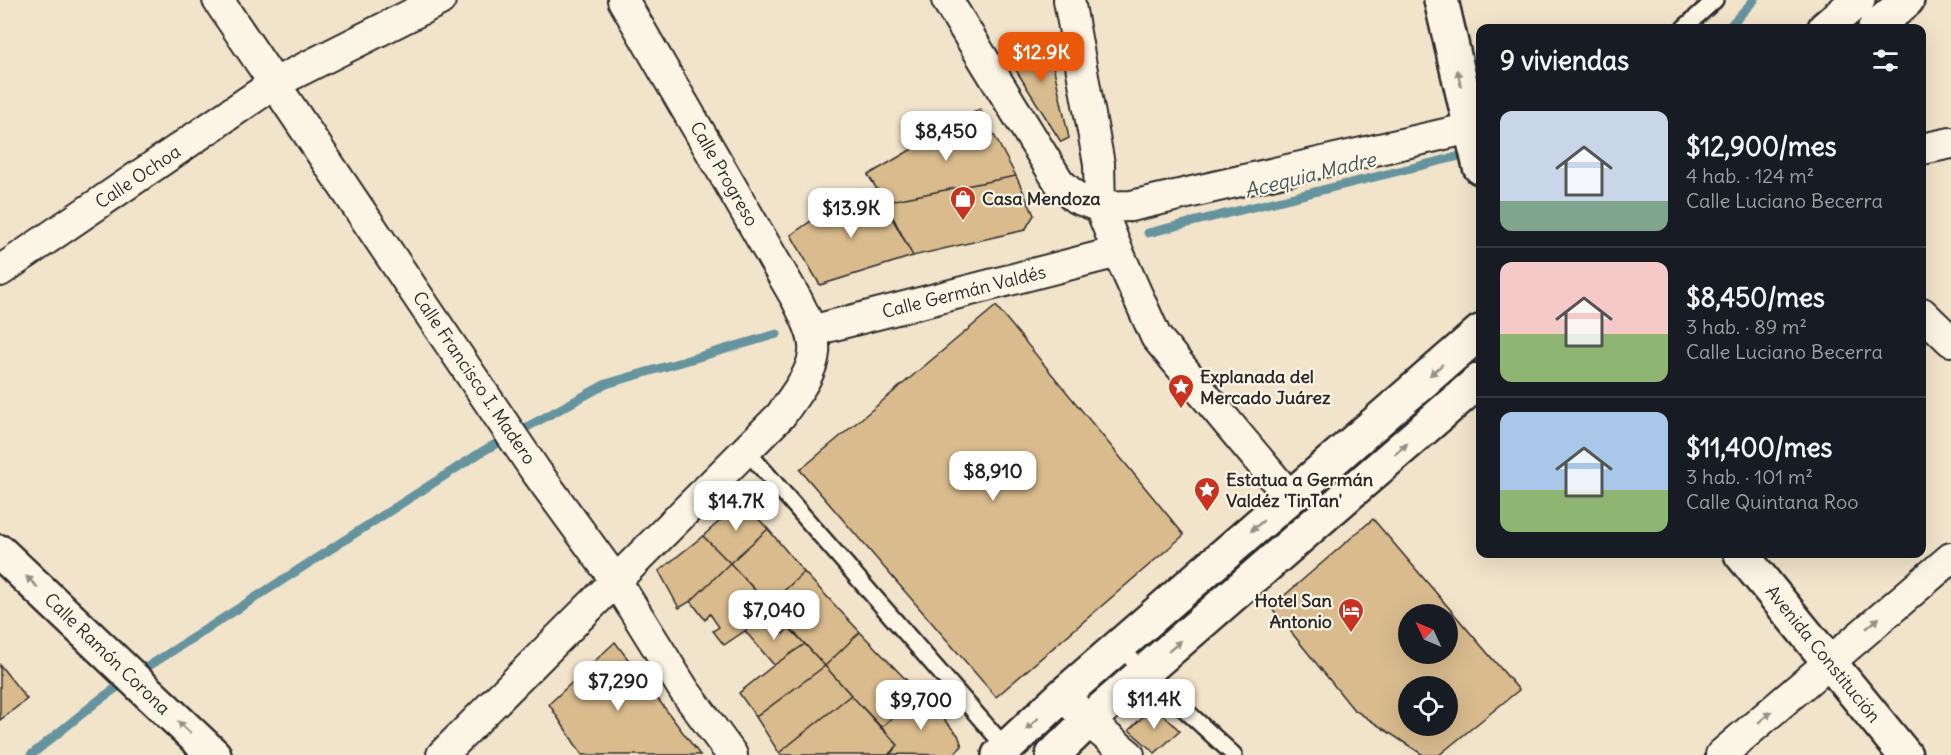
<!DOCTYPE html>
<html lang="es">
<head>
<meta charset="utf-8">
<style>
	:root { --surface:#171b24; --page:#20242c; --text:#f1f3f6; --muted:#9ea1a6; --line:#363941; --accent:#ea580c }
	body { margin:0; font-family:Delius,sans-serif; background:var(--page); color:var(--text); height:100vh; display:flex; flex-direction:column; font-size:22px; white-space:nowrap }
	* { box-sizing:border-box; margin:0 }
	p { font-size:20px; color:var(--muted) }
	.icon { flex:none; width:33px; height:33px; fill:none; stroke:currentColor; stroke-width:2; stroke-linecap:round; stroke-linejoin:round }
	.map { position:relative; flex:1; overflow:hidden }
	.side { position:absolute; left:1476px; top:24px; width:450px; height:534px; display:flex; flex-direction:column; background:var(--surface); border-radius:12px; box-shadow:0 6px 24px #0002 }
	.side>* { flex:none }
	.needle { width:39px; rotate:314deg }
	.tools { position:absolute; left:1398px; top:604px; display:grid; gap:12px }
	.tools a { display:grid; place-items:center; width:60px; height:60px; border-radius:50%; background:var(--surface); box-shadow:0 6px 24px #0002; font-size:30px }
	.price { position:absolute; translate:-50% -51px; padding:0 14px; border-radius:12px; background:#fff; color:#222; font-size:20px; line-height:39px; filter:drop-shadow(0 2px 3px #0008) }
	.price::after { content:''; position:absolute; left:50%; top:36px; width:18px; height:14px; margin-left:-9px; background:inherit; clip-path:polygon(0 0,100% 0,50% 100%) }
	.price.current { background:var(--accent); color:#fff }
	ul { padding:0; list-style:none }
	li { display:flex; align-items:center; gap:18px; height:150px; padding:0 24px }
	li+li { border-top:2px solid var(--line) }
	li span { display:grid; place-items:center; flex:none; width:168px; height:120px; border-radius:12px; color:#555 }
	li>.icon { margin-inline-start:auto }
	span .icon { width:72px; height:72px; fill:#fffc; stroke-width:1 }
	li b { font-size:26px }
	h2 { display:flex; justify-content:space-between; align-items:center; height:72px; padding:0 24px; font-size:26px }
	.map>svg:first-child { display:block }
</style>
</head>
<body>
<div class="map">
<svg width="1951" height="755" viewBox="0 0 1951 755">
	<rect width="100%" height="100%" fill="#f2e4cb"/>
	<filter id="ink" filterUnits="userSpaceOnUse"><feTurbulence type="fractalNoise" baseFrequency=".0167" numOctaves="2"/><feDisplacementMap in="SourceGraphic" scale="12" xChannelSelector="R" yChannelSelector="G"/><feConvolveMatrix kernelMatrix="1 2 1 2 8 2 1 2 1" color-interpolation-filters="sRGB"/></filter>
	<g filter="url(#ink)">
		<g fill="none" stroke-linecap="round" stroke-linejoin="round">
			<path stroke="#65949e" stroke-width="9" d="M1728,28l26,-28
				M1148,233l324,-80
				M138,673l345,-222 123,-67 171,-50
				M31,755l68,-55 27,-19"/>
		</g>
		<path fill="#d9bb8d" stroke="#2b2b2b" stroke-width="1.5" fill-rule="evenodd" d="M1048,42l21,96 -8,4 -57,-91z
			M980,109l36,67 -131,26 -17,-27z
			M1016,176l18,39 -9,15 -112,26 -28,-54z
			M858,188l7,11 11,-10 37,67 -93,29 -29,-50z
			M996,306l188,229 -188,162 -196,-227z
			M742,501l26,28 -38,34 -27,-27z
			M1373,519l146,171 -80,65h-16l-70,-46 -82,-102zM1408,615h40v39h-40zM1408,687h40v39h-40z
			M768,529l36,43 -35,33 -39,-42z
			M703,536l27,27 -39,38 -12,7 -20,-37z
			M730,563l44,48 -50,34 -11,-14 6,-4 -9,-13 -5,6 -14,-19z
			M804,572l56,60 -35,34 -56,-61z
			M766,617l17,17 6,-6 16,16 -31,21 -29,-34z
			M860,632l58,60 -37,36 -56,-62z
			M615,642l85,113h-118l-33,-51z
			M805,644l20,22 -69,51 -17,-24 35,-28z
			M0,665l27,34 -27,21z
			M825,666l26,29 -72,58 -23,-36z
			M918,692l40,43 4,11 -9,9 -63,-1 8,-9 -17,-17z
			M851,695l47,50 -10,10h-107l-2,-2z
			M1154,706l26,25 -25,22 -26,-23z"/>
		<g fill="none" stroke-linecap="round" stroke-linejoin="round">
			<defs>
				<path id="lane" d="M1684,28l31,-28
					M746,450l260,298
					M1119,646l25,26 90,83"/>
				<path id="street" d="M218,0l317,470 81,111 68,109 48,65
					M947,0l112,182 17,16 24,9 31,-1 340,-78
					M1069,0l30,164 1,43 18,45 38,85 122,146
					M1922,149l29,-6
					M0,271l275,-188 165,-83
					M1922,313l29,28
					M811,331l307,-79
					M1063,695l25,26 41,34
					M442,755l339,-340c12,-18 31,-40 33,-62 2,-18 -10,-38 -17,-53l-174,-300
					M1721,755l230,-197"/>
				<path id="secondary" d="M1441,0l39,167
					M1741,554l164,201"/>
				<path id="primary" d="M1825,28l33,-28
					M1875,28l32,-28
					M0,552l214,203
					M999,755l64,-60 417,-363
					M1053,755l35,-34 392,-341"/>
			</defs>
			<use href="#lane" stroke="#2b2b2b" stroke-width="20"/>
			<use href="#street" stroke="#2b2b2b" stroke-width="34"/>
			<use href="#secondary" stroke="#2b2b2b" stroke-width="38"/>
			<use href="#primary" stroke="#2b2b2b" stroke-width="38"/>
			<use href="#lane" stroke="#fcf5e5" stroke-width="15"/>
			<use href="#street" stroke="#fcf5e5" stroke-width="30"/>
			<use href="#secondary" stroke="#fcf5e5" stroke-width="33"/>
			<use href="#primary" stroke="#fcf5e5" stroke-width="33"/>
		</g>
		<defs><path id="oneway-solid" d="M-6-.8H1V-3.2L6.5 0L1 3.2V.8H-6Z" transform="scale(1.5)"/></defs>
		<g fill="#949088">
			<use href="#oneway-solid" transform="translate(1459 78) rotate(-103)"/>
			<use href="#oneway-solid" transform="translate(1436 370) rotate(139)"/>
			<use href="#oneway-solid" transform="translate(1401 449) rotate(-41)"/>
			<use href="#oneway-solid" transform="translate(1257 526) rotate(139)"/>
			<use href="#oneway-solid" transform="translate(32 582) rotate(-136)"/>
			<use href="#oneway-solid" transform="translate(1873 623) rotate(-40)"/>
			<use href="#oneway-solid" transform="translate(1175 646) rotate(-41)"/>
			<use href="#oneway-solid" transform="translate(1765 717) rotate(-41)"/>
			<use href="#oneway-solid" transform="translate(1032 724) rotate(137)"/>
			<use href="#oneway-solid" transform="translate(184 727) rotate(-137)"/>
		</g>
	</g>
	<defs>
		<symbol id="shop-pin" viewBox="-11 -11 22 30"><path d="M0 17L-7.5 6A9.5 9.5 0 1 1 7.5 6Z" fill="#c8321e" stroke="#fcf5e5"/><path d="M-5-2.5h2.3a2.7 3.5 0 0 1 5.4 0H5L5.5 6h-11ZM-1.5-2.5h3a1.5 2.3 0 0 0-3 0Z" fill="#fff"/></symbol>
		<symbol id="sight-pin" viewBox="-11 -11 22 30"><path d="M0 17L-7.5 6A9.5 9.5 0 1 1 7.5 6Z" fill="#c8321e" stroke="#fcf5e5"/><path d="M0-6L1.8-2.2L6-1.7L2.9 1.2L3.7 5.4L0 3.3L-3.7 5.4L-2.9 1.2L-6-1.7L-1.8-2.2Z" fill="#fff"/></symbol>
		<symbol id="hotel-pin" viewBox="-11 -11 22 30"><path d="M0 17L-7.5 6A9.5 9.5 0 1 1 7.5 6Z" fill="#c8321e" stroke="#fcf5e5"/><path d="M-6-4.5h1.5V1H6V5H4.5V3h-9V5H-6ZM-4 0a1.8 1.8 0 1 1 3.6 0ZM.5 0V-2.5h3Q6-2.5 6 0Z" fill="#fff"/></symbol>
	</defs>
	<g fill-rule="evenodd">
		<use href="#shop-pin" x="948" y="184" width="30" height="40"/>
		<use href="#sight-pin" x="1166" y="372" width="30" height="40"/>
		<use href="#sight-pin" x="1192" y="475" width="30" height="40"/>
		<use href="#hotel-pin" x="1336" y="596" width="30" height="40"/>
	</g>
	<g text-anchor="middle" stroke-width="4.5" stroke-linejoin="round" paint-order="stroke">
		<g font-size="18" fill="#2b2b2b" stroke="#fcf5e5">
			<text transform="translate(724 174) rotate(60)" y="6">Calle Progreso</text>
			<text transform="translate(138 177) rotate(-34)" y="6">Calle Ochoa</text>
			<text transform="translate(964 292) rotate(-14)" y="6">Calle Germán Valdés</text>
			<text transform="translate(474 378) rotate(56)" y="6">Calle Francisco I. Madero</text>
			<text transform="translate(107 654) rotate(44)" y="6">Calle Ramón Corona</text>
			<text transform="translate(1823 654) rotate(51)" y="6">Avenida Constitución</text>
		</g>
		<g font-size="18" font-weight="bold" fill="#2b2b2b" stroke="#fcf5e5" text-anchor="start">
			<text x="982" y="205">Casa Mendoza</text>
			<text x="1200" y="383">Explanada del<tspan x="1200" dy="21">Mercado Juárez</tspan></text>
			<text x="1226" y="486">Estatua a Germán<tspan x="1226" dy="21">Valdéz 'TinTan'</tspan></text>
			<text x="1332" y="607" text-anchor="end">Hotel San<tspan x="1332" dy="21">Antonio</tspan></text>
		</g>
		<g font-size="20" font-style="italic" fill="#43575b" stroke="#fcf5e5">
			<text transform="translate(1310 175) rotate(-14)" y="7">Acequia Madre</text>
		</g>
	</g>
</svg>
<div class="tools">
<a><svg class="needle" viewBox="-14 -14 28 28"><path d="M0-13l5 13h-10z" fill="#e53935"/><path d="M0 13l5-13h-10z" fill="#9ea1a6"/></svg></a>
<a><svg class="icon" aria-label="locate" viewBox="0 0 24 24"><circle cx="12" cy="12" r="6"/><path d="M12 2v4M12 18v4M2 12h4M18 12h4"/></svg></a>
</div>
<b class="price current" style="left:1041px;top:83px">$12.9K</b>
<b class="price" style="left:946px;top:162px">$8,450</b>
<b class="price" style="left:851px;top:239px">$13.9K</b>
<b class="price" style="left:993px;top:502px">$8,910</b>
<b class="price" style="left:736px;top:532px">$14.7K</b>
<b class="price" style="left:774px;top:641px">$7,040</b>
<b class="price" style="left:618px;top:712px">$7,290</b>
<b class="price" style="left:1154px;top:730px">$11.4K</b>
<b class="price" style="left:921px;top:731px">$9,700</b>
<section class="side">
<h2>9 viviendas<svg class="icon" aria-label="filters" viewBox="0 0 24 24"><path d="M4 7h16M4 17h16"/><circle cx="9" cy="7" r="2"/><circle cx="15" cy="17" r="2"/></svg></h2>
<ul>
<li><span style="background:linear-gradient(#c9d6e8 75%,#7fa58c 0)"><svg class="icon" aria-label="home" viewBox="0 0 24 24"><path d="M3 11l9-7 9 7M6 9v11h12V9"/></svg></span><div><b>$12,900/mes</b><p>4 hab. · 124 m²</p><p>Calle Luciano Becerra</p></div></li>
<li><span style="background:linear-gradient(#f6c9c9 60%,#8fb573 0)"><svg class="icon" aria-label="home" viewBox="0 0 24 24"><path d="M3 11l9-7 9 7M6 9v11h12V9"/></svg></span><div><b>$8,450/mes</b><p>3 hab. · 89 m²</p><p>Calle Luciano Becerra</p></div></li>
<li><span style="background:linear-gradient(#a9c7e8 65%,#8fb573 0)"><svg class="icon" aria-label="home" viewBox="0 0 24 24"><path d="M3 11l9-7 9 7M6 9v11h12V9"/></svg></span><div><b>$11,400/mes</b><p>3 hab. · 101 m²</p><p>Calle Quintana Roo</p></div></li>
</ul>
</section>
</div>
</body>
</html>
